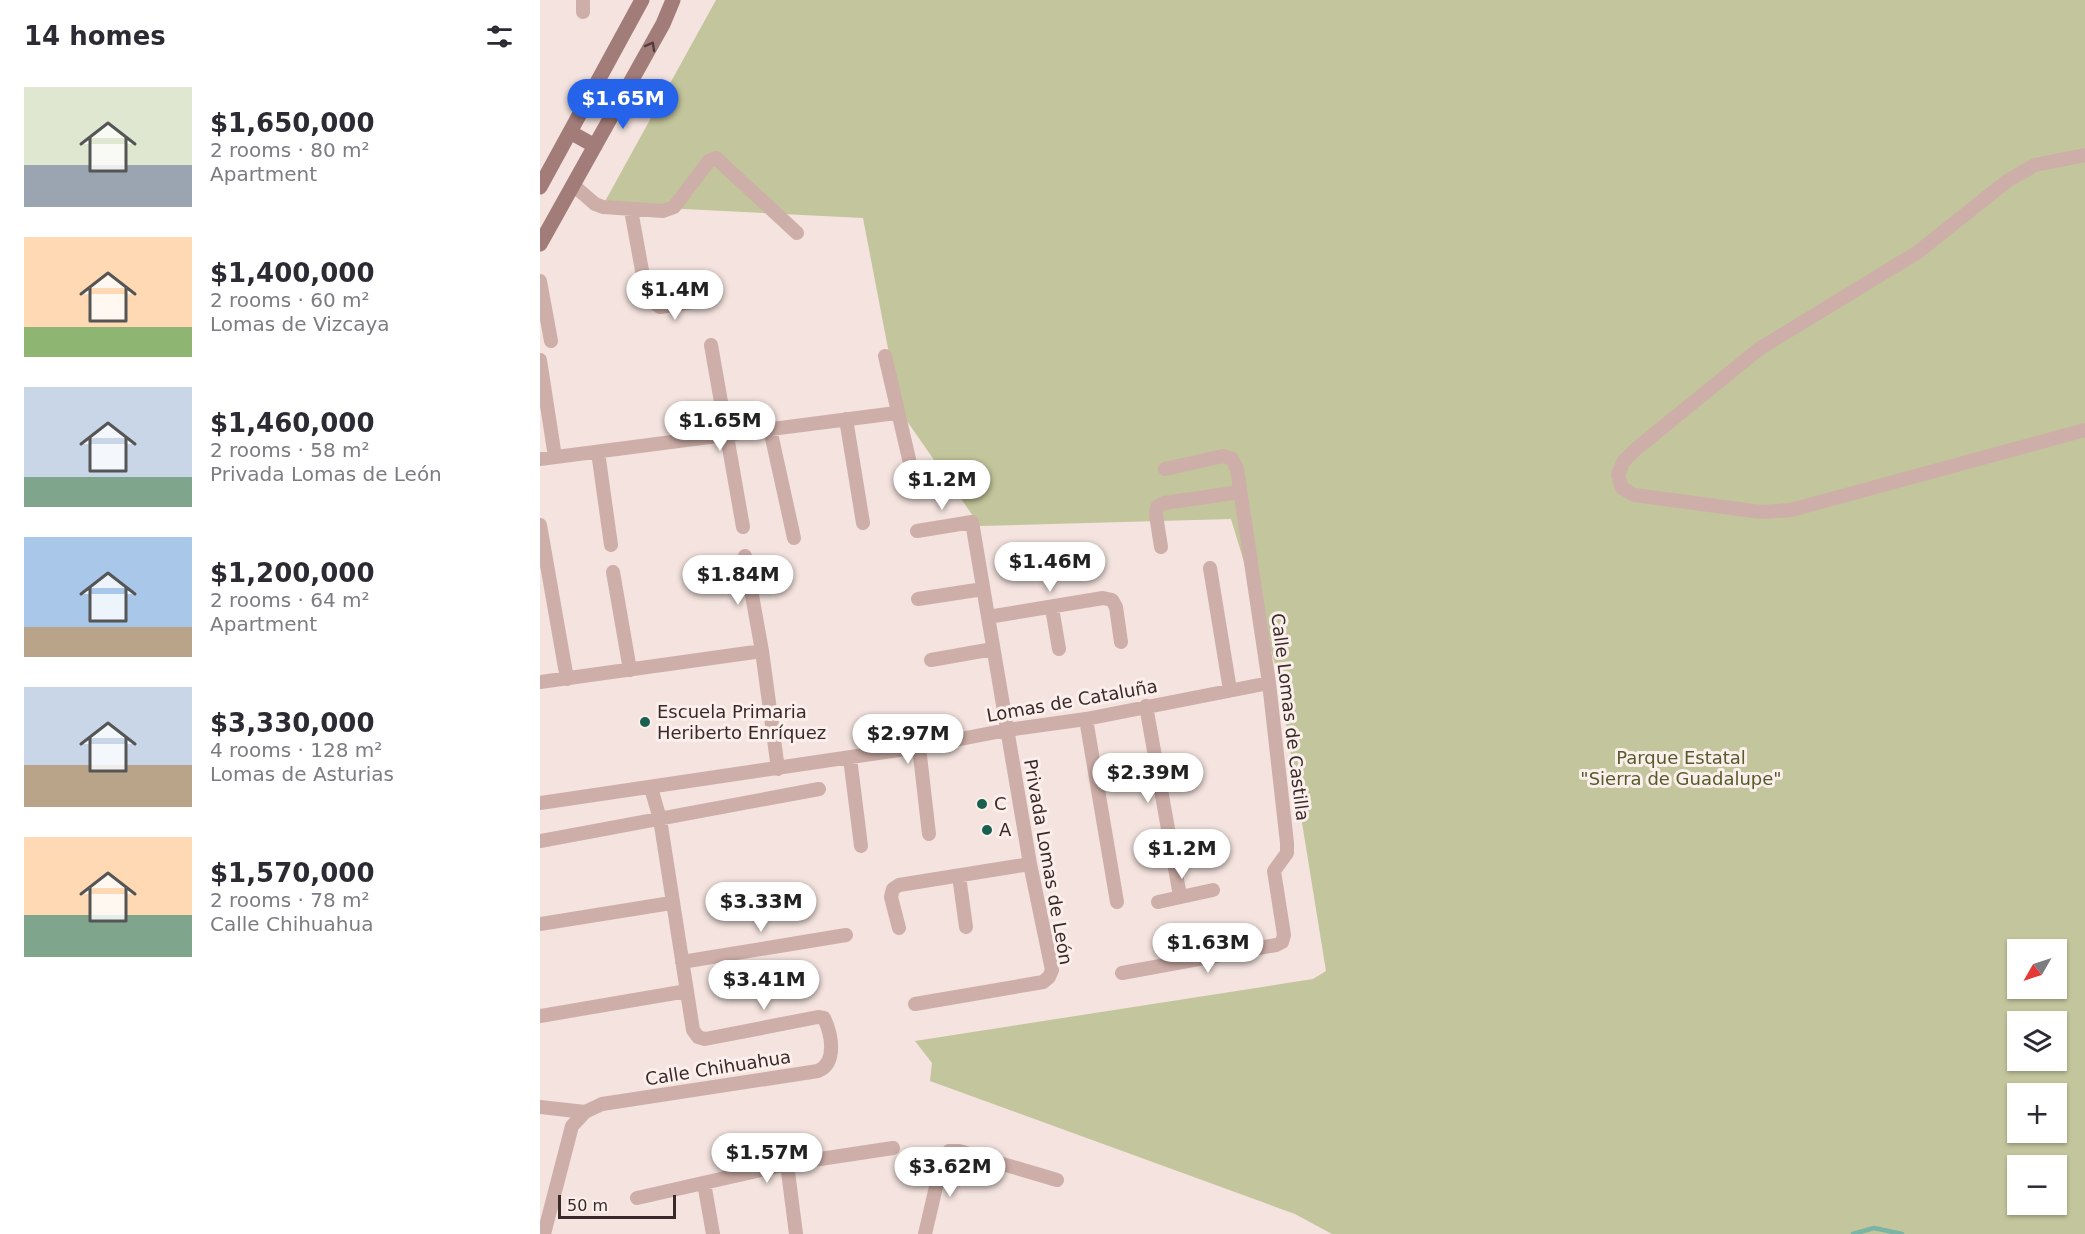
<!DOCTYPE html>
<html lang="en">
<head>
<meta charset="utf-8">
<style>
	:root { --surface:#fff; --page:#f7f7f7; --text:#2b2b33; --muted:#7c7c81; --accent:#2563eb }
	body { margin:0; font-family:"DejaVu Sans",sans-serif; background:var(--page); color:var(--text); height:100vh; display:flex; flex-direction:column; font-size:22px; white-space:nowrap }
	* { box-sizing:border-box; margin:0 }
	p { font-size:20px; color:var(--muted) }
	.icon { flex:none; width:33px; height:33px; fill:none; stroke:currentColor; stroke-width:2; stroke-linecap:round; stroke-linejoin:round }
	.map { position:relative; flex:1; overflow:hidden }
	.panel { display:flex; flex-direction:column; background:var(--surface); width:540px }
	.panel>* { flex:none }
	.needle { width:39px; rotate:231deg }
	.tools { position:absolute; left:1467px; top:939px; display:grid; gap:12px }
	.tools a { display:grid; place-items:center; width:60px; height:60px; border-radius:0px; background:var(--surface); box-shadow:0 2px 4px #0004; font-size:30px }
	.scale { position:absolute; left:18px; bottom:15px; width:118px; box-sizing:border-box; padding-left:6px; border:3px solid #3a2929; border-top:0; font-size:16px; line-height:21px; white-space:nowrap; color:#3a2929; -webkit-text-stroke:4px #fbefeb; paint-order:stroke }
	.price { position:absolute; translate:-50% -51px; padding:0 14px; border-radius:21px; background:#fff; color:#222; font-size:20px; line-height:39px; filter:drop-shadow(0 2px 3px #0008) }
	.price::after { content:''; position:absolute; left:50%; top:36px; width:18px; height:14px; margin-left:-9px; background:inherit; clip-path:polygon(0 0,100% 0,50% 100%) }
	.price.on { background:var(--accent); color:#fff }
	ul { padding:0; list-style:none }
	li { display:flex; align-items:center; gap:18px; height:150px; padding:0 24px }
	li span { display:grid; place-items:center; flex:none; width:168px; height:120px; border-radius:0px; color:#555 }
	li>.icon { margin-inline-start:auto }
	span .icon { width:72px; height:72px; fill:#fffc; stroke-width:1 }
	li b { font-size:26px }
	h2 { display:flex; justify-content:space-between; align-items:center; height:72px; padding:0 24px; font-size:26px }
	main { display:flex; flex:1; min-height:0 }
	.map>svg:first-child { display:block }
</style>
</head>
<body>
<main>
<section class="panel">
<h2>14 homes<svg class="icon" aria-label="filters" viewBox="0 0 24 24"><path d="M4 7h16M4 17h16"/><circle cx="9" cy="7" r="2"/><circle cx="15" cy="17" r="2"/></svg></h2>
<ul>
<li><span style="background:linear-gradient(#dfe7d0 65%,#9aa5b1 0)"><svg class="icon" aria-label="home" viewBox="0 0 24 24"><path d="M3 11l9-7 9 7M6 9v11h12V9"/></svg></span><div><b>$1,650,000</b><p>2 rooms · 80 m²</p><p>Apartment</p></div></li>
<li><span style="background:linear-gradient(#ffd9b3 75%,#8fb573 0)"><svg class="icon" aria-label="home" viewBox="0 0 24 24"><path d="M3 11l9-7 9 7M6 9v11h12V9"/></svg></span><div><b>$1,400,000</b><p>2 rooms · 60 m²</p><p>Lomas de Vizcaya</p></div></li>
<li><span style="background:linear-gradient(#c9d6e8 75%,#7fa58c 0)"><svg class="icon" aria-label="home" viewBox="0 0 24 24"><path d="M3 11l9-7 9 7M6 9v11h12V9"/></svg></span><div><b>$1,460,000</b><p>2 rooms · 58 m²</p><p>Privada Lomas de León</p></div></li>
<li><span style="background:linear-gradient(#a9c7e8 75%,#b9a48a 0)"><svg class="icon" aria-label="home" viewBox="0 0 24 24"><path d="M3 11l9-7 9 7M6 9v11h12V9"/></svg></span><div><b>$1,200,000</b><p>2 rooms · 64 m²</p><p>Apartment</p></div></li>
<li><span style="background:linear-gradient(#c9d6e8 65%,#b9a48a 0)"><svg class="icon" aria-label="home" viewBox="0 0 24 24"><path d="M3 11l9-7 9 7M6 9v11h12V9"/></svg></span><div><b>$3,330,000</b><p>4 rooms · 128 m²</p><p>Lomas de Asturias</p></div></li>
<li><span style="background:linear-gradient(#ffd9b3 65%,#7fa58c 0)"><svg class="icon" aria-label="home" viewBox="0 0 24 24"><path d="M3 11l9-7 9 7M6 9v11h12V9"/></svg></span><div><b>$1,570,000</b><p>2 rooms · 78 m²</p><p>Calle Chihuahua</p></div></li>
</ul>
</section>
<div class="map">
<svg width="1545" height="1234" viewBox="0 0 1545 1234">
	<rect width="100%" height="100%" fill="#f4e3de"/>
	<path fill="#c3c59c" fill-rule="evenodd" d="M176,0h1369v1234h-753l-37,-20 -365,-133 2,-18 -17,-22 398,-62 13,-8 -48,-297 -47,-155 -251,7 -80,-115 -37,-193 -260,-13zM1478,950h38v38h-38zM1478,1022h38v38h-38zM1478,1094h38v38h-38zM1478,1166h38v38h-38z"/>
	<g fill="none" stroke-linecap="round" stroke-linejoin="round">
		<path stroke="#7ab4a5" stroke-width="4.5" d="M1313,1234l21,-6 28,6"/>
		<path stroke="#ceaea8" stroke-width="14" d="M43,0v12
			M1545,155l-50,10 -28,16 -89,71 -159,97 -123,100 -13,13 -5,13 4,13 12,7 127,17 30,-2 294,-80
			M33,185l22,19 8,3 60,4 11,-4 35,-46 7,-3 81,75
			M91,210l16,88 13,9 39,-6
			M0,281l11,60
			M171,345l32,182
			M345,356l24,103
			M0,360l15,97
			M306,419l17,104
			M230,429l24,109
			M58,452l13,93
			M0,459l356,-46
			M0,525l27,154
			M621,547l-5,-32 1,-8 7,-4 76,-11
			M205,556l17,95 16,118
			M670,568l20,122
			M73,572l17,98
			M378,599l65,-10
			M512,608l7,41
			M448,617l115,-19 9,2 4,7 5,35
			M391,660l62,-11
			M0,682l222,-31
			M606,706l34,190
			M546,719l31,183
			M379,747l10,87
			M310,758l11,88
			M0,803l379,-56 88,-17 79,-11 183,-36
			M0,841l279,-52
			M419,876l7,51
			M618,902l55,-12
			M0,924l131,-21
			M359,928l-8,-31 2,-8 6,-4 131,-21
			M142,962l164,-27
			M582,973l154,-28 6,-3 2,-7 -10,-64 13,-18v-10l-18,-160 -32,-214 -5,-10 -9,-3 -58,13
			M375,1004l128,-22 6,-5 3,-7 -22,-106 -58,-342 -55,9
			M0,1016l147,-25
			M0,1107l45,5
			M247,1164l9,70
			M164,1183l9,51
			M97,1198l150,-34 106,-16
			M4,1234l28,-108 13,-14 17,-8 216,-33c19,-8 14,-36 6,-53l-6,-1 -113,22 -7,-2 -5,-7 -33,-211 -9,-31
			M385,1234l17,-73 7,-10h10l98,29"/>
		<path stroke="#a27c79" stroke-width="15" d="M30,132l25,14
			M0,187l102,-187
			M0,244l123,-220 10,-24"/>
	</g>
	<defs><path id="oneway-chevron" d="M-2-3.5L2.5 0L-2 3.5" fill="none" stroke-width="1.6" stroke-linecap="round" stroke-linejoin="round" transform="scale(1.5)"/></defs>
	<use stroke="#543e3d" href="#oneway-chevron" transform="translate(111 46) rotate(-61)"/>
	<g fill="#1b5f50" stroke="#fbefeb" stroke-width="2">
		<circle cx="105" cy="722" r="6"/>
		<circle cx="442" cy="804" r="6"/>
		<circle cx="447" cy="830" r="6"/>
	</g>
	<g text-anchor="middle" stroke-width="6" stroke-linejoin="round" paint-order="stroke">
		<g font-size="18" fill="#3a2929" stroke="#fbefeb">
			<text transform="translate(532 701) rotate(-10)" y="6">Lomas de Cataluña</text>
			<text transform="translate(750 717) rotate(83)" y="6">Calle Lomas de Castilla</text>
			<text transform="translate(508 862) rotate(80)" y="6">Privada Lomas de León</text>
			<text transform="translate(178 1068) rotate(-9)" y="6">Calle Chihuahua</text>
		</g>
		<g font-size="18" fill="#3a2929" stroke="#fbefeb" text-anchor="start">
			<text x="117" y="718">Escuela Primaria<tspan x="117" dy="21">Heriberto Enríquez</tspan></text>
			<text x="454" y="810">C</text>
			<text x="459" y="836">A</text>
		</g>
		<g font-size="18" fill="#575a2b" stroke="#fbefeb">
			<text x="1141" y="764">Parque Estatal<tspan x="1141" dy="21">"Sierra de Guadalupe"</tspan></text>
		</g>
	</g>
</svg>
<div class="tools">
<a><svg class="needle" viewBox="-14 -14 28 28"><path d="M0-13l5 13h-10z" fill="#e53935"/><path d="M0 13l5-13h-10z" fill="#7c7c81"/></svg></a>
<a><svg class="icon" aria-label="layers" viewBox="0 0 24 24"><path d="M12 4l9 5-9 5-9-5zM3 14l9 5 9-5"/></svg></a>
<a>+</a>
<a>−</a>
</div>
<div class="scale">50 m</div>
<b class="price on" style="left:83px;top:130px">$1.65M</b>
<b class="price" style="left:135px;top:321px">$1.4M</b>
<b class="price" style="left:180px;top:452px">$1.65M</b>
<b class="price" style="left:402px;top:511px">$1.2M</b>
<b class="price" style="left:510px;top:593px">$1.46M</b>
<b class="price" style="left:198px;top:606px">$1.84M</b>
<b class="price" style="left:368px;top:765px">$2.97M</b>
<b class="price" style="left:608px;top:804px">$2.39M</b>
<b class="price" style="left:642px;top:880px">$1.2M</b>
<b class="price" style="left:221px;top:933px">$3.33M</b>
<b class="price" style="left:668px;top:974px">$1.63M</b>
<b class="price" style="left:224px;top:1011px">$3.41M</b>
<b class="price" style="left:227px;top:1184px">$1.57M</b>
<b class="price" style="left:410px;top:1198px">$3.62M</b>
</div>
</main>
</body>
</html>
